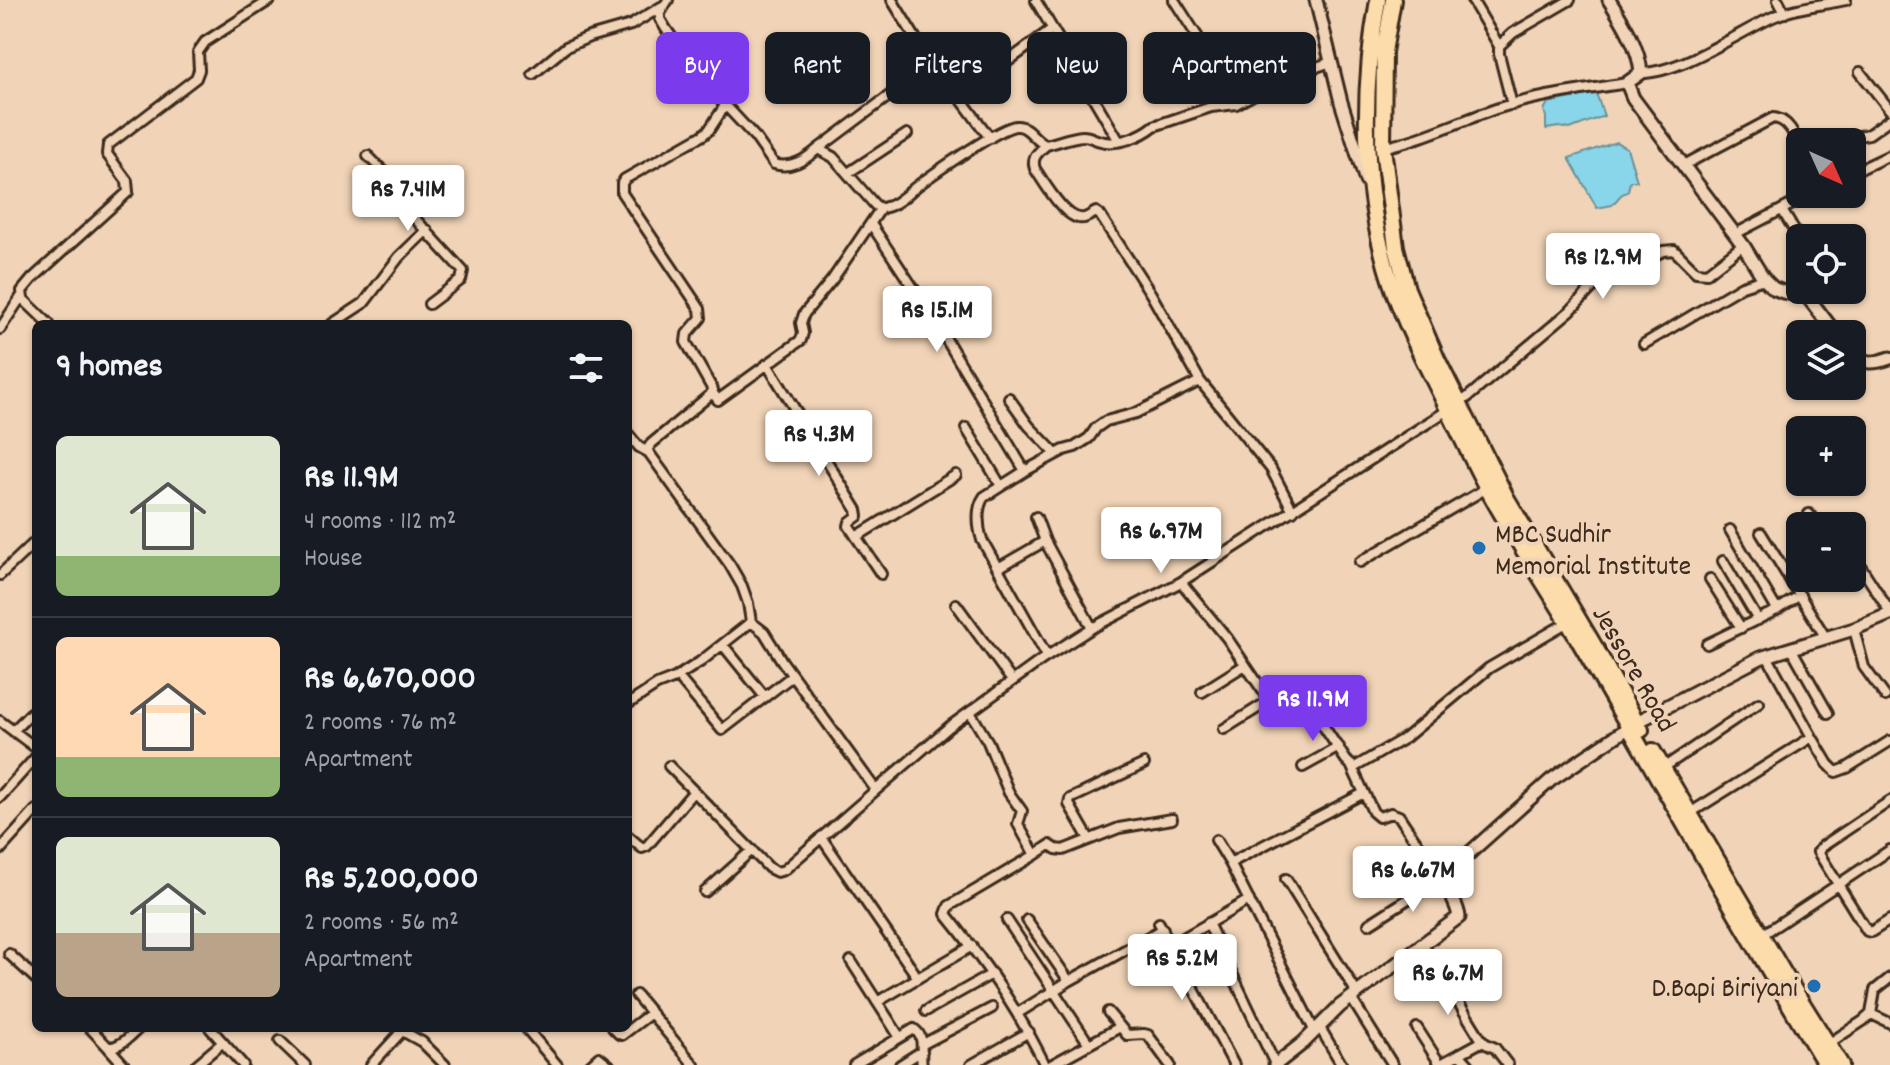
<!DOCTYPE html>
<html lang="en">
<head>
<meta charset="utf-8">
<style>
	:root { --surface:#171b24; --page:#20242c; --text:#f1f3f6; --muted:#9ea1a6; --line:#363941; --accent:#7c3aed }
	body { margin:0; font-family:Dekko,sans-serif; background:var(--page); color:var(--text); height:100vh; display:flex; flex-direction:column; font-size:30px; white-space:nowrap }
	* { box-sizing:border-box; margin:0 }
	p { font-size:26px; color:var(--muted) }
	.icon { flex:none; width:44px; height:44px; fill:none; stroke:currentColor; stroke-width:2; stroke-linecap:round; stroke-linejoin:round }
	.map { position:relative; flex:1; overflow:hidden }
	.details { position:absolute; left:32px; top:320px; width:600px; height:712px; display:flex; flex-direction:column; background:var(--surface); border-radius:12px; box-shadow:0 2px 6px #0004 }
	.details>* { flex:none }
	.hud { position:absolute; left:656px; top:32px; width:760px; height:72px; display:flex; gap:16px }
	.needle { width:52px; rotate:135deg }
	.buttons { position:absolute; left:1786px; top:128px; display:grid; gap:16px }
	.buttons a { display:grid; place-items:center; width:80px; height:80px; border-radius:12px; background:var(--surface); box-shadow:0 2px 6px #0004; font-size:40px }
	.price { position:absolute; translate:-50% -68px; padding:0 18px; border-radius:8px; background:#fff; color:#222; font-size:26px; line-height:52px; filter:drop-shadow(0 2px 4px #0008) }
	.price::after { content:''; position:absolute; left:50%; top:48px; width:24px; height:18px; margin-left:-12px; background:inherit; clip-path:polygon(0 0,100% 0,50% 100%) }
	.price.active { background:var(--accent); color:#fff }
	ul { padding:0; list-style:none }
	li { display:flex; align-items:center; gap:24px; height:200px; padding:0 24px }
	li+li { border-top:2px solid var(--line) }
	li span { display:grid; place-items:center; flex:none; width:224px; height:160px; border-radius:12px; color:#555 }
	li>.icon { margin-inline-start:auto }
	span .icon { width:96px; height:96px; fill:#fffc; stroke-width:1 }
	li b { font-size:34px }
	h2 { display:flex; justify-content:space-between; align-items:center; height:96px; padding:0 24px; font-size:34px }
	.tag { padding:0 28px; border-radius:12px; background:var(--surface); box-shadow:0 2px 6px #0004; font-size:28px; line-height:72px }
	.tag.active { background:var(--accent); color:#fff }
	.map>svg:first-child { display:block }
</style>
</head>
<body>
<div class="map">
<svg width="1890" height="1065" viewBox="0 0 1890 1065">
	<rect width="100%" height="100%" fill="#f1d4b7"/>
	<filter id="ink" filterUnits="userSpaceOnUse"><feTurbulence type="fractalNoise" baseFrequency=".0125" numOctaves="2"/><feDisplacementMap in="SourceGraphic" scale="16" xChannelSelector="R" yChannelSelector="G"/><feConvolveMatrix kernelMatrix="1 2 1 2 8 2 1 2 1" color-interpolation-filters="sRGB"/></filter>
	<g filter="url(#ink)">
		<path fill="#89d5e9" stroke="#6a9198" stroke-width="2" d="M1596,93l8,23 -34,13 -11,-2 -13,2v-12l-2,-7 4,-7z
			M1616,142l11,6 10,33h-7l-2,10 -7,4 -9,10 -15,3 -28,-50z"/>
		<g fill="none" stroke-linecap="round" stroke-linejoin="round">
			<defs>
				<path id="street" d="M668,0l-8,13v6l6,10 35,50 54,58 19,27c17,5 31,-4 44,-15l15,8 42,48c5,3 5,4 11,2 11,-2 22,-14 31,-21 16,-12 83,-59 99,-60 13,-1 18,15 30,19 13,-3 24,-8 37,-9 8,0 11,4 18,5 16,5 41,-5 53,-15l57,-19 25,-3 49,-26 46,-16
					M892,0l40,65
					M1174,0l25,39 37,65
					M1472,0l27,46
					M1778,0l7,13
					M1036,1l83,140
					M1007,62l45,-33
					M1860,72l30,38
					M1641,73c39,0 95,-39 132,-56 22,-10 49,-12 73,-17
					M533,74l33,-27 23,-10 42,-12 30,-18
					M726,104l-17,26 -6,5 -78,44 -3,4v10l78,116 1,9 -14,16 -1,8 27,48 -3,5 -59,49 -4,6 83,115 12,21 6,17 3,19 13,10 18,29 94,129 73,-63 94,-68 49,-31 89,-46 46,56 38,56c11,11 18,1 30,-4l5,1 46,69 5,5 4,2 50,-29 84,-70 79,-46
					M1512,105l-13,-51v-8l14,-13 57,-33
					M1841,142l13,-5 15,-3 21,-15
					M1046,145c-8,8 -15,12 -11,24 9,13 31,53 49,49 2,0 10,-5 12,-6l4,3 51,79 49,87 71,88 22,42
					M1381,148c41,-8 78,-27 118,-40 41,-13 85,-18 128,-25
					M818,149l107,-80 7,-4 6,3 52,70
					M368,156l15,15 13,27 67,73 -2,9 -32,24
					M1684,165l89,-47c16,1 22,18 27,31
					M848,173l59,-39
					M1852,173l38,-18
					M1782,210l18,30
					M871,224l66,100 88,147
					M1735,234l77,-40
					M49,324l-26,-25 -1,-8 10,-12 96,-87 -1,-11 -20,-27 1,-9 88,-67 3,-8 -1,-18 7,-10 65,-42
					M332,324l32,-21 35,-46 28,-27
					M0,329l21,-32
					M1644,344l98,-58 22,-7
					M767,364l90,146 1,6 -8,6 -1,4 32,48
					M712,392l6,8 83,-60 2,-7 -2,-10 3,-9 28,-34 49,-72
					M1009,398l20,28 27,28
					M966,428l35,58
					M628,434l11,13 9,5
					M1809,514l10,12
					M1036,517l9,24 47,87
					M1730,530l47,80
					M1761,533l65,105
					M856,537l100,-62
					M1852,553l38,59
					M1723,561l35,59
					M1360,562l127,-74
					M998,568l47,-27
					M0,575l36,-34
					M1710,579l31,49
					M1181,582l287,-185 102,-86 23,-24 70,-36 11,-1 22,22 11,1 36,-28
					M956,604l56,77
					M1854,629l10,38 21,29
					M1707,644l70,-34 23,-15
					M723,645l42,52
					M1791,648l37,65
					M1047,656l-65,-116c-4,-13 -6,-32 2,-43l41,-26 39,-21 11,-3 14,-9 7,-10 10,-7 30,-8 64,-32
					M1767,656l45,81 16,27 8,8 11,-4 43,-27
					M678,677l44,53 70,-54
					M1202,692l43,-27
					M628,704l29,-19 18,-7 25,-16 51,-40
					M970,712l18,30 21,51 13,18 -4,13 17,31 15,-10 6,4 7,1 56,-22 53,-9
					M0,721l36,27
					M1224,729l48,-30
					M13,731l23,-23
					M1351,765l22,47 6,5 12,-4 8,3 50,75
					M669,766l100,102 8,4 7,-2 92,-80
					M1303,767l36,-20
					M1663,768l96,-65
					M0,797l36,-40
					M1890,801l-67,45 -5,6 49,79 4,1 19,-12
					M1690,813l122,-76
					M628,836l14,12 5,-2 47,-55
					M821,837l97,141
					M1089,839l-20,-35 1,-5 74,-35
					M1216,840l14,23 84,167
					M0,850l36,-40
					M1035,855l-86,51 -3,8c39,48 72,95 99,151
					M1230,863l134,-70
					M1286,879l71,114
					M705,892l47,-42
					M1007,920l82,124
					M1027,920l42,61
					M1159,923l75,142
					M1208,923l67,141
					M1369,924l72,-46
					M1762,935l128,-85
					M1171,945l78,-45
					M1423,945l58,94 5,5 9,4 13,17
					M9,954l27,25
					M851,961l48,75
					M636,995l58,70
					M1351,998l42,67
					M877,1002l95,-56
					M926,1011l66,-37
					M1108,1012l19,23 17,-1 4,1 22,30
					M1018,1013l51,-32 94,-52
					M1871,1014l19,9
					M1319,1026l23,39
					M90,1028l18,19c12,1 22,-11 31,-19
					M210,1028l33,37
					M397,1028l25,14 23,23
					M526,1028l31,37
					M613,1028l6,6 3,1 29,-22
					M1417,1028l23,36
					M280,1041l25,24
					M923,1044l69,-36
					M1828,1044l35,-23 8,-7 4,-24 15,-12
					M108,1047l16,18
					M1459,1054l10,11
					M196,1065l26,-22
					M371,1065l31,-34
					M590,1065l9,-8 10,8
					M854,1065l60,-36c13,10 5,22 8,36
					M900,1065l22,-14
					M971,1065l58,-33
					M1051,1065l69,-38
					M1439,1065l44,-24"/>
				<path id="secondary" d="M1316,0l25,102 25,79
					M1609,0c14,22 30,47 32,73l-14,10 6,15 110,147 21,34 9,9 10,4 24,4 29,38
					M1852,351c14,14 20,13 38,7
					M1275,1065l28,-22 37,-37 119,-89c-1,-10 -6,-16 -9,-25 -4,-14 7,-25 15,-35l86,-77 86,-58 123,-64 94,-29 36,-15"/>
				<path id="highway" d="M1378,0c-15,82 -16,171 4,251 10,43 29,84 49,124 19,37 36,76 56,113 25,46 54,89 81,134 87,148 169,298 258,443
					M1393,0l-9,52 -1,96 13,99 11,42 30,70 69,138 89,150 46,83
					M1653,751l133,226 55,88"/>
			</defs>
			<use href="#street" stroke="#3b2a1e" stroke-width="14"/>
			<use href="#secondary" stroke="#3b2a1e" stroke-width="17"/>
			<use href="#highway" stroke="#3b2a1e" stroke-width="20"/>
			<use href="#street" stroke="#f1d4b7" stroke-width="8"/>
			<use href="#secondary" stroke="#f1d4b7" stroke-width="11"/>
			<use href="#highway" stroke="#fddcac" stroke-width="14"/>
		</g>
	</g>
	<g fill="#1f6fb2" stroke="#f1d4b7" stroke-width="3">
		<circle cx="1479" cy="548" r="8"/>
		<circle cx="1814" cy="986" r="8"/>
	</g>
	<g text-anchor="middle" stroke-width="8" stroke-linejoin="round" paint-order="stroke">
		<g font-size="28" fill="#3b2a1e" stroke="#f1d4b7" text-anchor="start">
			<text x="1495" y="542">MBC Sudhir<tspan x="1495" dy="32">Memorial Institute</tspan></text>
			<text x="1798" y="996" text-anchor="end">D.Bapi Biriyani</text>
		</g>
		<g font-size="28" fill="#3b2a1e" stroke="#f1d4b7">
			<text transform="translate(1636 668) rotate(60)" y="10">Jessore Road</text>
		</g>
	</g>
</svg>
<div class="buttons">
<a><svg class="needle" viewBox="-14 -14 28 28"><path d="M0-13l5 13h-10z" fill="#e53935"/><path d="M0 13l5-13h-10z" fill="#9ea1a6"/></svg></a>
<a><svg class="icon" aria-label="locate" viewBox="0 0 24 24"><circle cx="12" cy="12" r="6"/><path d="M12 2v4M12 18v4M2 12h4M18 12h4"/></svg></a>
<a><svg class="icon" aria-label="layers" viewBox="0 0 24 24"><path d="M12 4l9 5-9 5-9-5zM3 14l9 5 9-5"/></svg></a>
<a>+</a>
<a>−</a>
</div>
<b class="price" style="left:408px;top:233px">Rs 7.41M</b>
<b class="price" style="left:1603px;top:301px">Rs 12.9M</b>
<b class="price" style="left:937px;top:354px">Rs 15.1M</b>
<b class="price" style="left:819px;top:478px">Rs 4.3M</b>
<b class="price" style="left:1161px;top:575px">Rs 6.97M</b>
<b class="price active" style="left:1313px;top:743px">Rs 11.9M</b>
<b class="price" style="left:1413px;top:914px">Rs 6.67M</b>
<b class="price" style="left:1182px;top:1002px">Rs 5.2M</b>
<b class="price" style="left:1448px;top:1017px">Rs 6.7M</b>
<div class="hud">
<a class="tag active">Buy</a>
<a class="tag">Rent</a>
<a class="tag">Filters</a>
<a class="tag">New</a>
<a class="tag">Apartment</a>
</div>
<section class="details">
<h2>9 homes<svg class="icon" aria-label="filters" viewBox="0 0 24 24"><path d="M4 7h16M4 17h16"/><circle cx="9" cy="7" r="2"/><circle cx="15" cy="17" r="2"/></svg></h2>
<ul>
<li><span style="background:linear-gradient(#dfe7d0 75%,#8fb573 0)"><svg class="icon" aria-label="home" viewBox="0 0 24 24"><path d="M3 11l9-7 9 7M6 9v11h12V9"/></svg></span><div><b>Rs 11.9M</b><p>4 rooms · 112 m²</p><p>House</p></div></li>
<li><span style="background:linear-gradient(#ffd9b3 75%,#8fb573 0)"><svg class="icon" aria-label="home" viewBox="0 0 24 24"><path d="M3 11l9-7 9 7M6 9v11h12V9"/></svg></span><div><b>Rs 6,670,000</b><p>2 rooms · 76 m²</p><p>Apartment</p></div></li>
<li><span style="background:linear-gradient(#dfe7d0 60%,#b9a48a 0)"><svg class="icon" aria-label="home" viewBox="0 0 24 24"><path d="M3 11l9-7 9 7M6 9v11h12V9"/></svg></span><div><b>Rs 5,200,000</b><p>2 rooms · 56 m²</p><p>Apartment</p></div></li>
</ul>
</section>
</div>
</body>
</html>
